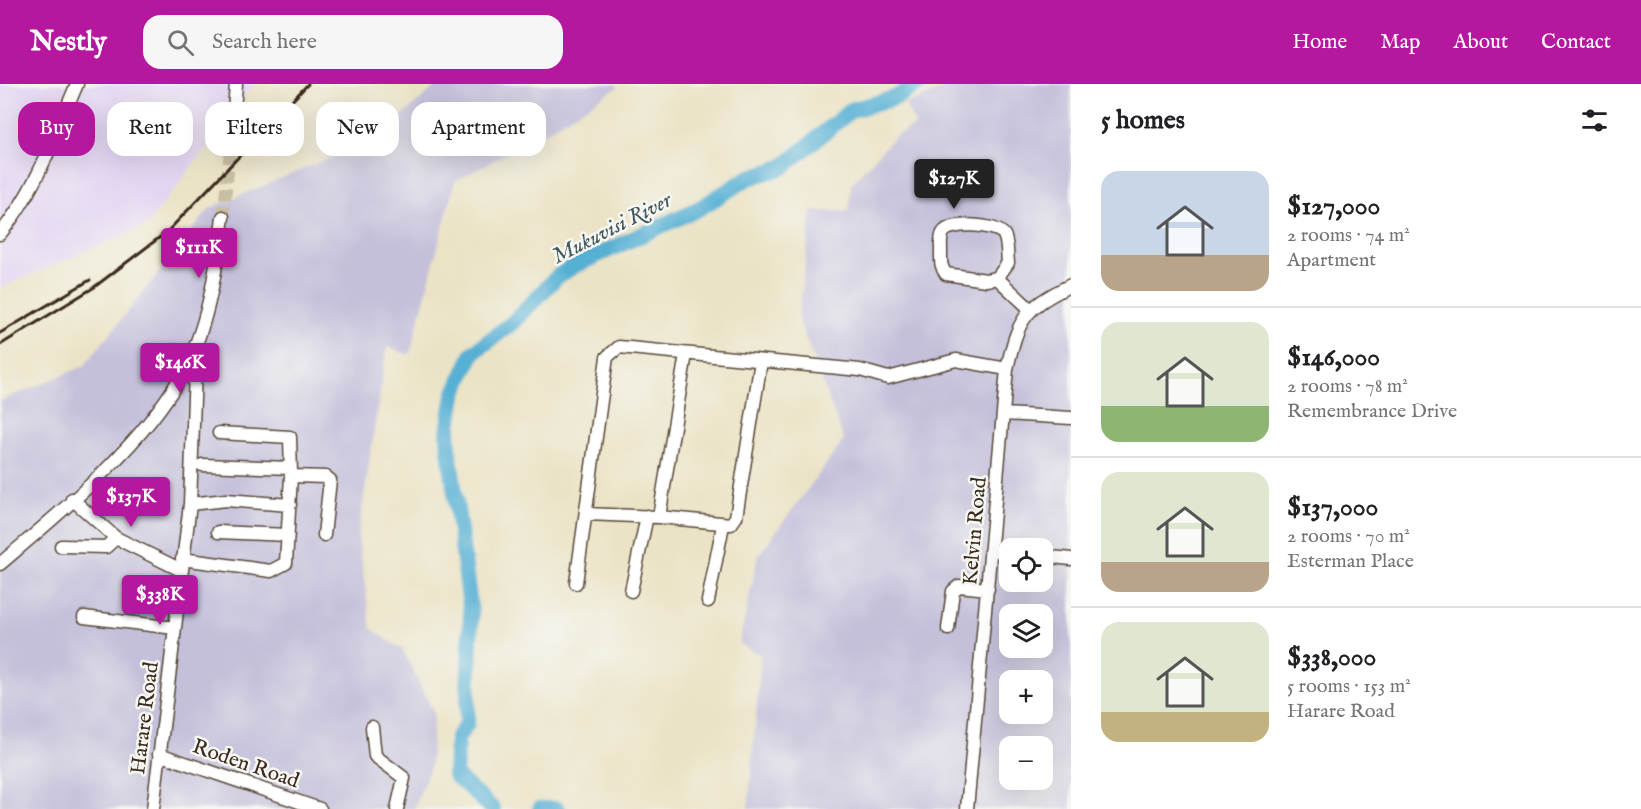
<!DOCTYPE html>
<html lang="en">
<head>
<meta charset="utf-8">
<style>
	:root { --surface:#fff; --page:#f6f6f6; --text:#202124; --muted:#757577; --line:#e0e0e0; --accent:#b5179e }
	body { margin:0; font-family:"IM FELL English",serif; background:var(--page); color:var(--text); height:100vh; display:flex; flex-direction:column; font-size:22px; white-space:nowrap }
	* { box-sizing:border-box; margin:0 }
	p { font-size:20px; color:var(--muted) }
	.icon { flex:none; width:33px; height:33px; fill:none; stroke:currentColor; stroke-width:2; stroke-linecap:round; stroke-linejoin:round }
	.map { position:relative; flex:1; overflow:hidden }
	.details { display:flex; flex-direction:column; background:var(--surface); width:570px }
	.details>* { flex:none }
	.banner { position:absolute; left:18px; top:18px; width:570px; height:54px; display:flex; gap:12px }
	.controls { position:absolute; left:999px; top:454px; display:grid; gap:12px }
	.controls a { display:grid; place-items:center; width:54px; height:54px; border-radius:12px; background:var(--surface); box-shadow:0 6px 24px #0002; font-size:30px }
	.price { position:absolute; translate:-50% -51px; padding:0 14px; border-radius:6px; background:var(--accent); color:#fff; font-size:20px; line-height:39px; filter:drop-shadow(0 2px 3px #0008) }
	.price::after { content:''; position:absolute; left:50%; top:36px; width:18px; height:14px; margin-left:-9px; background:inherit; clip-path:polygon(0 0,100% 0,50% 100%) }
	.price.selected { background:#222; color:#fff }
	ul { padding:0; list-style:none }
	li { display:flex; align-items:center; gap:18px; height:150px; padding:0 30px }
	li+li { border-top:2px solid var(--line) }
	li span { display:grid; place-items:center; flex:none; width:168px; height:120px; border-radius:18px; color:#555 }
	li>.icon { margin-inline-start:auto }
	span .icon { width:72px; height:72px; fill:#fffc; stroke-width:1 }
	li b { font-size:26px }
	h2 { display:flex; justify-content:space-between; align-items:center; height:72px; padding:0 30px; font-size:26px }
	.chip { padding:0 21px; border-radius:18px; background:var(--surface); box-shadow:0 6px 24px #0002; font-size:21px; line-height:54px }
	.chip.selected { background:var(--accent); color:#fff }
	header { display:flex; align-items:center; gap:36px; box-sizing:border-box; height:84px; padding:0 30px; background:var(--accent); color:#fff }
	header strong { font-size:28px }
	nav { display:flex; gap:33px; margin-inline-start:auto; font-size:21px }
	.search { width:420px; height:54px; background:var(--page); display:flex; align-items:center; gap:15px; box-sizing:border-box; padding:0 21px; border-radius:18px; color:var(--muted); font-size:22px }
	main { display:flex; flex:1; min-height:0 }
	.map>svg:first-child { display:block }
</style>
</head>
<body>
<header>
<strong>Nestly</strong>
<div class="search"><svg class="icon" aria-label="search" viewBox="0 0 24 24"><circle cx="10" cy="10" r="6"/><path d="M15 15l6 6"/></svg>Search here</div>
<nav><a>Home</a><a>Map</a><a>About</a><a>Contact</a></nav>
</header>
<main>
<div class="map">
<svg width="1071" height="725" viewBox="0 0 1071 725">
	<rect width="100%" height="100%" fill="#f6f6f2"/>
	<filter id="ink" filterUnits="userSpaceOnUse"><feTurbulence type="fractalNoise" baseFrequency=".0167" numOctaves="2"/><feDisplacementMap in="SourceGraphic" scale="12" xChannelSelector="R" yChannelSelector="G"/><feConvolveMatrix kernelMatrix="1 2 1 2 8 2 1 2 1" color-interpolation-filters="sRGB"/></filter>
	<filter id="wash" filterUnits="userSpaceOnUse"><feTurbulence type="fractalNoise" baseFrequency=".008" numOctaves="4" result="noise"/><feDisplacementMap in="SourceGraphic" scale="24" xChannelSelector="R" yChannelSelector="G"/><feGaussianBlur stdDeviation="1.35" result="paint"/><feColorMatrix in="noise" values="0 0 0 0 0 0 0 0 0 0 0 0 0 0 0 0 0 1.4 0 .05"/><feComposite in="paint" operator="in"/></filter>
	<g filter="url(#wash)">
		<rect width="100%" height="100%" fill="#ebe3c5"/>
		<path fill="#e2d4f3" d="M0,0h254l-107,141 -147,63z"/>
		<path fill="#c5c0da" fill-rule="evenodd" d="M438,0h177l3,3 -82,51 -81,43 -45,174 -23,-8 -29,189 13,92 32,22 31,63 -4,54 -16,42h-414v-408l84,-35 126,-158 167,-70z
			M955,0h116v725h-323l13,-154 -22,-11 19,-88 86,-116 -46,-122 14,-107h37l2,-27 44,-48 20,-11 -10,-21zM1010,465h32v33h-32zM1010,531h32v33h-32zM1010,597h32v33h-32zM1010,663h32v33h-32z"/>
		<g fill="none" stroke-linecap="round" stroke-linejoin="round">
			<path stroke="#56b0d4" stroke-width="16" d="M493,725l-38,-34 2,-37 10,-14 4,-111 -22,-164 -1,-17 6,-37 19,-42 39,-30 46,-47 18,-11 124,-57 48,-30 35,-11 68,-57 44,-12 23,-14
				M540,725h17"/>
		</g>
	</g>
	<g filter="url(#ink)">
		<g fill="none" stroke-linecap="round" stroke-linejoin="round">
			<path stroke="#c8bea4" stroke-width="12" stroke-dasharray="12 6" stroke-linecap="butt" d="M223,133l10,-93"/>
			<defs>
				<path id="minor" d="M233,40l3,-40
					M0,150c37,-45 54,-97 77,-150
					M997,194l-11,2 -40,-6c-6,-8 -5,-13 -5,-23 0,-5 -1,-13 2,-18 7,-12 54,-9 61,2 4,8 3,20 4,28l-11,15 33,31
					M1003,330l68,4
					M202,381l89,3
					M291,392l35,1 4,3 -6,55
					M72,415l44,39 65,32
					M190,420l36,-4 64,5
					M586,430l73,3 72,7 5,-7 25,-156
					M659,433l27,-163
					M218,448l70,3
					M61,462l45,1 10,-9
					M992,467l18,1
					M1042,472l29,3
					M182,475l89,12 15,-8 5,-87 -1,-39 -71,-4
					M0,480c62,-53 141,-117 181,-188 27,-47 35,-105 42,-159
					M576,499l31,-226 12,-10 241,23 28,8 68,-18 51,9
					M631,507l16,-75
					M708,517l15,-76
					M84,533l91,11
					M948,545l5,-38 6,-5 29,3
					M372,643l3,29 29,22 -7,31
					M159,670l161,55
					M153,725l37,-305 6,-159
					M967,725l40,-440c11,-50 17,-61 64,-84"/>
			</defs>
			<use href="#minor" stroke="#554637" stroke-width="15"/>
			<use href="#minor" stroke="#fff" stroke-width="12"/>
			<path stroke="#3b2a1e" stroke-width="3" d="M0,249l90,-53
				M0,261l93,-57 75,-57 140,-147"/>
		</g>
	</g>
	<g text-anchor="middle" stroke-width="5" stroke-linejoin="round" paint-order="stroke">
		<g font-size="21" fill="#3b2a1e" stroke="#f6f6f2">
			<text transform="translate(974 447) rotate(-85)" y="7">Kelvin Road</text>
			<text transform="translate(144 634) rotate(-83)" y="7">Harare Road</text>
			<text transform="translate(246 679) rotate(19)" y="7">Roden Road</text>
		</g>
		<g font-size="22" font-style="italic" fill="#44595e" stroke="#f6f6f2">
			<text transform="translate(611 143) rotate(-27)" y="8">Mukuvisi River</text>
		</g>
	</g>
</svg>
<div class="controls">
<a><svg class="icon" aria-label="locate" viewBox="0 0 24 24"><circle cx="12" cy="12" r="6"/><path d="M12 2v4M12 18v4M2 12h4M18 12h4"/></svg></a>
<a><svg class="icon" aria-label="layers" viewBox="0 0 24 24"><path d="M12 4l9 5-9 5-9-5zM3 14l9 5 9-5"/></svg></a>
<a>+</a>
<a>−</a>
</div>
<b class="price selected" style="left:954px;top:126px">$127K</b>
<b class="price" style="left:199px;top:195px">$111K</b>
<b class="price" style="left:180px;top:310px">$146K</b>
<b class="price" style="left:131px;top:444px">$137K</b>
<b class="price" style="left:160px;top:542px">$338K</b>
<div class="banner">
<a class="chip selected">Buy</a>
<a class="chip">Rent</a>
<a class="chip">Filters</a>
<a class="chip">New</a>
<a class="chip">Apartment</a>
</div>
</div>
<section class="details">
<h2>5 homes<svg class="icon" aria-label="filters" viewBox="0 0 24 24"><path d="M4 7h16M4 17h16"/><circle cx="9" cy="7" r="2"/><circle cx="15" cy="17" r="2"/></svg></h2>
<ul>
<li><span style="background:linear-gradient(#c9d6e8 70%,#b9a48a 0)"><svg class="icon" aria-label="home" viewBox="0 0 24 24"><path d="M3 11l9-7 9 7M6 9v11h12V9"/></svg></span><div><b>$127,000</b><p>2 rooms · 74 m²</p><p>Apartment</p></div></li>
<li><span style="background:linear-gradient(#dfe7d0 70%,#8fb573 0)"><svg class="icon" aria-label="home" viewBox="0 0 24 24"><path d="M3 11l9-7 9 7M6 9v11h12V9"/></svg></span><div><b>$146,000</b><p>2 rooms · 78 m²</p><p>Remembrance Drive</p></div></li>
<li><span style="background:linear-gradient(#dfe7d0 75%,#b9a48a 0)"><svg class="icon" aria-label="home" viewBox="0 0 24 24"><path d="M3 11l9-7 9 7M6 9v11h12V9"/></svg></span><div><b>$137,000</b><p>2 rooms · 70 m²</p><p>Esterman Place</p></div></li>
<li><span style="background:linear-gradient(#dfe7d0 75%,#c2b280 0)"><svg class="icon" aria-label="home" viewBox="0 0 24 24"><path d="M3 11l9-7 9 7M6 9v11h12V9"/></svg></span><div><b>$338,000</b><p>5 rooms · 153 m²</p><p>Harare Road</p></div></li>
</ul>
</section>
</main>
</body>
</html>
